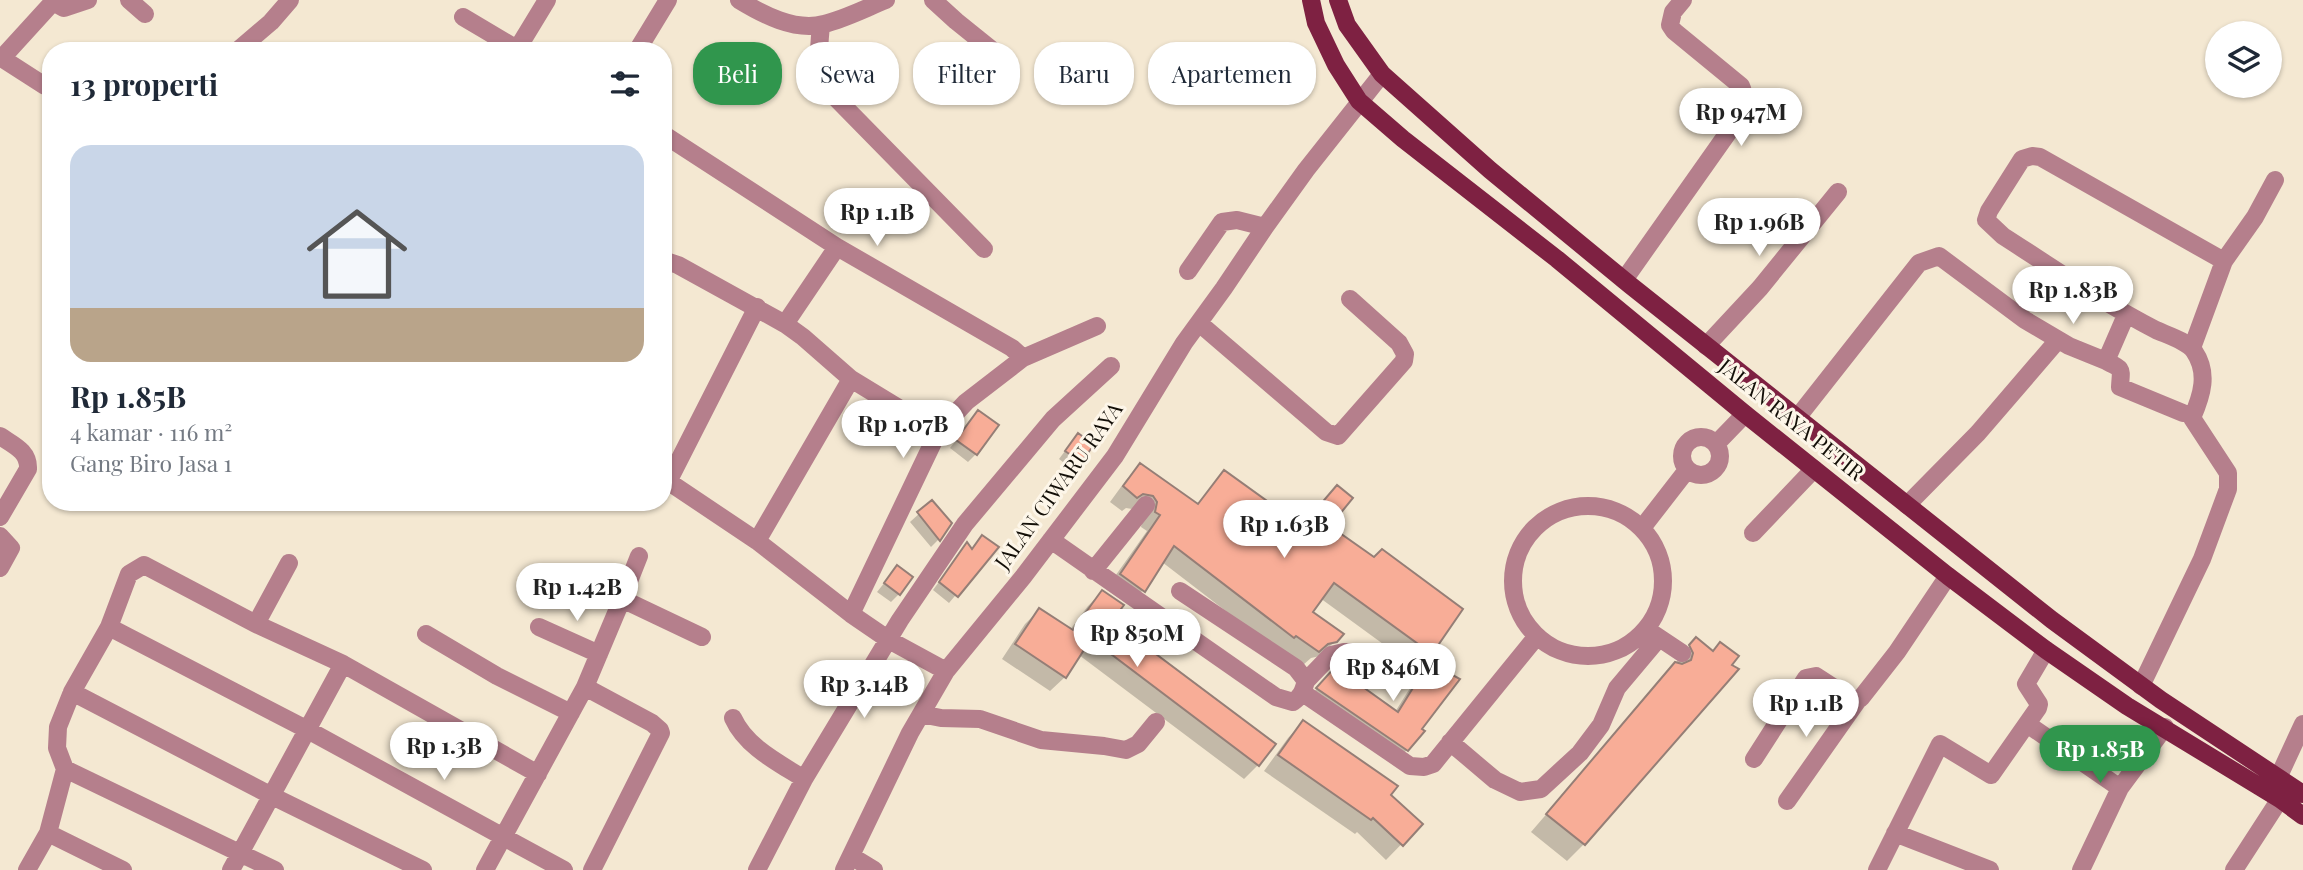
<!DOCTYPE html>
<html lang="id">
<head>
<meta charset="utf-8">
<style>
	:root { --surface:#fff; --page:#f6f6f7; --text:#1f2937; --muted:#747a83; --line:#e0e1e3; --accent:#30964d }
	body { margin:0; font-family:"Playfair Display",serif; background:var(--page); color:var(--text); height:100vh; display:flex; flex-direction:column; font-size:26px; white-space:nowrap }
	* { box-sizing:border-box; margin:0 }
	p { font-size:23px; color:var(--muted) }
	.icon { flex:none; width:38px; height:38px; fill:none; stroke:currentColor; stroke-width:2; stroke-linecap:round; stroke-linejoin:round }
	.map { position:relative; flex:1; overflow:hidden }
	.side { position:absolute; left:42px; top:42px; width:630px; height:469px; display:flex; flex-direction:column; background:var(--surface); border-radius:28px; box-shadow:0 2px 5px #0004 }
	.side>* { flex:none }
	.top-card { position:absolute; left:693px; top:42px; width:665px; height:63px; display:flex; gap:14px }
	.controls { position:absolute; left:2205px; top:21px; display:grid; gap:14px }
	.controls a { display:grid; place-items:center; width:77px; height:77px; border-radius:50%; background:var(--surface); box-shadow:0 2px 5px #0004; font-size:35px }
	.price { position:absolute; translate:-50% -60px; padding:0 16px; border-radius:24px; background:#fff; color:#222; font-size:23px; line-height:46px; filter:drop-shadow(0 2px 4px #0008) }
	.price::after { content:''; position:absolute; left:50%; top:42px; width:21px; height:16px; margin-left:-10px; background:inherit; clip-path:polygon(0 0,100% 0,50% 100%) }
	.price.selected { background:var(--accent); color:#fff }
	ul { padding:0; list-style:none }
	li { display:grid; align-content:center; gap:14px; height:371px; padding:0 28px }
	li+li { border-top:2px solid var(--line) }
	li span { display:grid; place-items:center; height:217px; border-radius:21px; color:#555 }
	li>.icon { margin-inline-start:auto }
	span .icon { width:126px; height:126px; fill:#fffc; stroke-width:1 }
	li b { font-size:30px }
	h2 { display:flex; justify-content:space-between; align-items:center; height:84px; padding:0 28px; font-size:30px }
	.pill { padding:0 24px; border-radius:28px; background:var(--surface); box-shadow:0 2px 5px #0004; font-size:24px; line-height:63px }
	.pill.selected { background:var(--accent); color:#fff }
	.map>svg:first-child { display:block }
</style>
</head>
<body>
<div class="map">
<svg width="2303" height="870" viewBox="0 0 2303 870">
	<rect width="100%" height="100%" fill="#f4e8d2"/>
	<path fill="#0003" d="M978,412l-2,42 -8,8 -18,-14z
		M1071,443l9,18 -8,8 -13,-10z
		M1141,465l55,40 28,-33 77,55 36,-40 -10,39 47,33 86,50 -29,44 -15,15 -96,-70 -10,14 25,29 -15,15 -9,2 -8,7 -25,-14 -116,-89 -19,28 -14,15 -23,-16 41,-58 -6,-4 2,-10 -5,-7 -12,-2 -4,3 -12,-9 16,-22z
		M932,502l7,37 -8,8 -21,-25z
		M967,544l4,6 4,-6 21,3 -47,56 -16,-13z
		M897,567l2,27 -8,8 -14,-10z
		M1102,592l8,29 148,144 -14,14 -165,-124 -14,22 -15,14 -48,-32 23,-35 14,-14 31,20 18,-24z
		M1696,639l16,13 8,-8 -136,200 -17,17 -36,-29 144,-167 5,-9z
		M1429,664l-22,86 -13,12 -89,-61 18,-19 72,30 22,-35z
		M1303,722l118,102 -35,36 -29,-28 -2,2 -91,-63 24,-33z"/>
	<path fill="#f8ad97" stroke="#957e76" stroke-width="2" d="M978,410l21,15 -22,30 -21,-15z
		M1078,433l16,12 -13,17 -16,-11z
		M1140,463l58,41 26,-34 78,56 35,-41 16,13 -23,28 44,31 8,-8 81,60 -31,45 -98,-71 -21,29 31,22 -7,8 -9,2 -9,8 -23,-16 -2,2 -120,-92 -29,46 -25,-18 40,-59 -5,-3 2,-10 -4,-6 -10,-2 -6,4 -14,-12z
		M932,500l20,23 -12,18 -23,-29z
		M982,535l17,12 -41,50 -19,-15 28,-40 5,7z
		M897,565l16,12 -13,18 -16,-12z
		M1102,590l22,15 -12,16 164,123 -17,22 -168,-127 -25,39 -51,-34 24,-36 34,22z
		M1696,637l17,14 7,-9 19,14 -7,9 7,4 -154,176 -39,-31 129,-152 7,2 9,-4 2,-7 -4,-8z
		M1429,662l31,17 -38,50 3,2 -17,20 -92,-63 19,-21 63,45z
		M1303,720l95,66 -7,9 32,29 -20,22 -30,-28 -2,2 -93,-65z"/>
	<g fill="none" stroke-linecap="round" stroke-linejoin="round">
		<path stroke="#b57f8c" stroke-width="18" d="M129,0l16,14
			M739,0c23,14 56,32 85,24 21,-5 42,-16 62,-24
			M933,0l23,21 41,33
			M463,17l54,32
			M821,25c-2,23 -5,42 5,63l158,161
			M237,51l34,-29 19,-22
			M516,51l31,-51
			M637,51l31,-51
			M0,57l45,29 6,-1
			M2,58l51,-56 11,6 24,-8
			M663,134l174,113 175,101 11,10 74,-32
			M663,260l15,5 107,59 18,13 48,42 -94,162
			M1188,271l34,-49 15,-2 28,7
			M1624,280l113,-160c6,-12 10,-21 4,-34l-67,-55 -4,-6 3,-13 10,-12
			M2126,315l-20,46c18,9 15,7 14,26l63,26
			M1199,323l127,109 12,4 66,-75 1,-7 -6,-11 -49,-44
			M785,324l52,-77
			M1706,346l54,-58 78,-96
			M2192,348l32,-87 31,-44 20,-37
			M851,379l87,53
			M1797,418l122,-155 20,-7 86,64 44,26 37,15
			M0,436c13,9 29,15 28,33l-28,48
			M1682 456a19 19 0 1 1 38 0a19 19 0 1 1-38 0Z
			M1716,444l29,-30
			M663,478l94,63 94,73 38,26 57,31
			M668,482l89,-175
			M1907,505l71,-72 80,-93
			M1513 581a75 75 0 1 1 150 0a75 75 0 1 1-150 0Z
			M1642,528l45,-58
			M1753,533l61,-64
			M0,536l11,12 -11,20
			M1051,540l225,157 17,5c9,-6 10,-11 13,-21l-10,-13 -116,-77
			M1093,571l53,-66
			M622,599l17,-43
			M851,614l87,-182 28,-30 57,-44
			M256,624l33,-61
			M109,627l20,-53 15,-9 112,59 87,40 195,110
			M539,627l60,27
			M1649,631l33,22
			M426,634l71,42 74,37
			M1306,681l25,-26 13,-3 16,1 27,10 16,15
			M2141,686l61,-127 26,-70v-16l-36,-55c10,-23 17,-45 2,-67 -7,-10 -27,-16 -38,-21 -53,-27 -103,-62 -153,-94l-17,-16 3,-9 33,-52 10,-3 8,1 184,104
			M585,687l37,-88 80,38
			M72,692l198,103 153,75
			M1303,693l107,73 14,1 9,-3 104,-128
			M921,714l20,4 39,1 61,21 63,6 22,4 12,-6 18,-22
			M733,718c13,29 46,45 71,61l-47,91
			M2027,724l93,64
			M1450,742l45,38 25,12 21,-3 39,-36 21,-28 16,-37 42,-50
			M1754,759l52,-81 10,-2 37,24 8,-2 36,-46 51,-76
			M65,769l210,101
			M2279,776l24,-52
			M804,779l96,-159 65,-96 88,-105 58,-53
			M1787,801l71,-101
			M48,833l75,37
			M1895,833l95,37
			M851,856l23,14
			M27,870l21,-37 17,-64 -8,-21 1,-21 14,-35 37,-65 197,102 258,141
			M231,870l112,-206
			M485,870l100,-183 67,36 8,7 1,3 -69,137
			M844,870l66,-137 36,-62 77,-94 92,-121 69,-113 40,-55 41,-61 41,-57 76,-96
			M1877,870l63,-126 51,31 47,-67 1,-4 -13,-20 20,-34
			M2081,870l39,-82 45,-61
			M2234,870l46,-71"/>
		<path stroke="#7e2142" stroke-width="18" d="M1311,0l5,23 20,42 23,36 44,38 154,120 188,155 203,162 98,74 81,56 153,93 23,17
			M1338,0l9,25 35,49 108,96 140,115 422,335 109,80 142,94"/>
	</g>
	<g text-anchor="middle" stroke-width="6" stroke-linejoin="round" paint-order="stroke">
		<g font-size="21" fill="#130f08" stroke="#fdf6e9">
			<text transform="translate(1791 420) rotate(39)" y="7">JALAN RAYA PETIR</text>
			<text transform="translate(1059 486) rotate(-54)" y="7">JALAN CIWARU RAYA</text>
		</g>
	</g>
</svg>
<div class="controls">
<a><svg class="icon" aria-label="layers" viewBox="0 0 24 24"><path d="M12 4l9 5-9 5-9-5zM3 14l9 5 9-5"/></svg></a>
</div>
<b class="price" style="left:1741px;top:148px">Rp 947M</b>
<b class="price" style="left:877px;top:248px">Rp 1.1B</b>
<b class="price" style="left:1759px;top:258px">Rp 1.96B</b>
<b class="price" style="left:2073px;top:326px">Rp 1.83B</b>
<b class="price" style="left:903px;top:460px">Rp 1.07B</b>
<b class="price" style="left:1284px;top:560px">Rp 1.63B</b>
<b class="price" style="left:577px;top:623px">Rp 1.42B</b>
<b class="price" style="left:1137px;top:669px">Rp 850M</b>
<b class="price" style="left:1393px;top:703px">Rp 846M</b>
<b class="price" style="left:864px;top:720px">Rp 3.14B</b>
<b class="price" style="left:1806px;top:739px">Rp 1.1B</b>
<b class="price" style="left:444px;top:782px">Rp 1.3B</b>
<b class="price selected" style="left:2100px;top:785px">Rp 1.85B</b>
<div class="top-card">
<a class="pill selected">Beli</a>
<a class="pill">Sewa</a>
<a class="pill">Filter</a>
<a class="pill">Baru</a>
<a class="pill">Apartemen</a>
</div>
<section class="side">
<h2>13 properti<svg class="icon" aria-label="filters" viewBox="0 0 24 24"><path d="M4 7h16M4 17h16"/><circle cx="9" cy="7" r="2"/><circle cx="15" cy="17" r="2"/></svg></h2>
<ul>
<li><span style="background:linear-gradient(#c9d6e8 75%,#b9a48a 0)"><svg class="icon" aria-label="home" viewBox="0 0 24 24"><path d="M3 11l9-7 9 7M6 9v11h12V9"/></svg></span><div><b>Rp 1.85B</b><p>4 kamar · 116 m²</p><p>Gang Biro Jasa 1</p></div></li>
</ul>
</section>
</div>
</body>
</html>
